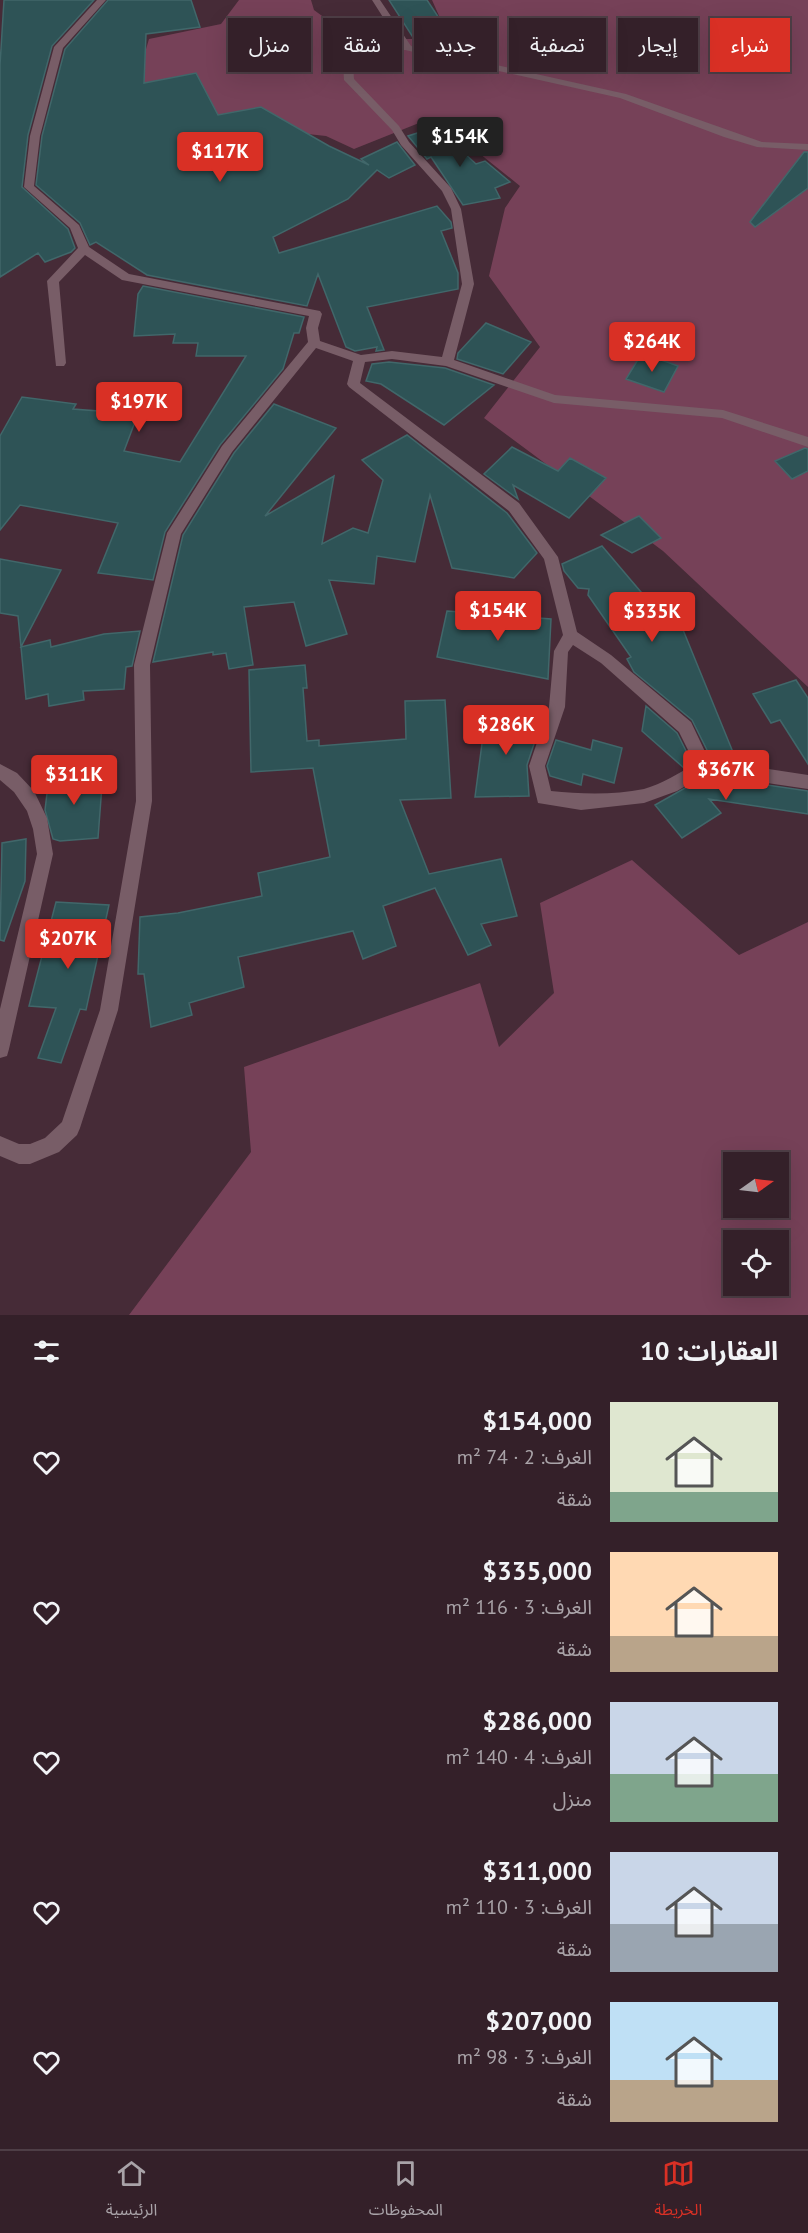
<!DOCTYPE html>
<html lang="ar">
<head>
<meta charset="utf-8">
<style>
	:root { --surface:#342029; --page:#3c2831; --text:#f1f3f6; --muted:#a9a3a8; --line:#4e3e46; --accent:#d93025 }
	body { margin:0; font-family:"PT Sans","Noto Sans Arabic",sans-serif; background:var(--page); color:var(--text); direction:rtl; height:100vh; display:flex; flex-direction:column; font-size:22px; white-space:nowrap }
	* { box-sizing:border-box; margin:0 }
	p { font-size:20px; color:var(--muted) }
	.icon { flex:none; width:33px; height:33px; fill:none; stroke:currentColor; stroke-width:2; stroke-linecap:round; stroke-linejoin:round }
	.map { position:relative; height:1315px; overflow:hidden; direction:ltr }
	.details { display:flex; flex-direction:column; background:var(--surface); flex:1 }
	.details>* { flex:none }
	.top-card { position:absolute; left:18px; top:18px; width:772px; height:54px; direction:rtl; display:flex; gap:12px }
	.needle { width:39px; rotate:76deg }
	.fabs { position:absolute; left:723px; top:1152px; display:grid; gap:12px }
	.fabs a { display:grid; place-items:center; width:66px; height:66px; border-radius:0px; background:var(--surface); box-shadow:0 6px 24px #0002,0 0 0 2px var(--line); font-size:30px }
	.price { position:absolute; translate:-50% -51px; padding:0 14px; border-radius:6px; background:var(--accent); color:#fff; font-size:20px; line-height:39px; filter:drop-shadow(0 2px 3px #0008) }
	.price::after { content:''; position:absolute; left:50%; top:36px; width:18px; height:14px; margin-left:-9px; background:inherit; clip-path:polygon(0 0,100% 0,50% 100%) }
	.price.selected { background:#222; color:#fff }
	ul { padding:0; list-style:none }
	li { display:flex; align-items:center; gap:18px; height:150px; padding:0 30px }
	li span { display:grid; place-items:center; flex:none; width:168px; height:120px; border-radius:0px; color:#555 }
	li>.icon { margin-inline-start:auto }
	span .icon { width:72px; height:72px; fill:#fffc; stroke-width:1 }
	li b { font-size:26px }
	h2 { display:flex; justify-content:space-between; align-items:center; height:72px; padding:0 30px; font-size:26px }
	.tag { padding:0 21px; border-radius:0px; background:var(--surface); box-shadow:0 6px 24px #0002,0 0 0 2px var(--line); font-size:21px; line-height:54px }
	.tag.selected { background:var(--accent); color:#fff }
	.dock { display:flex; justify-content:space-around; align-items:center; height:84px; border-top:2px solid var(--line); background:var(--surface); font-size:16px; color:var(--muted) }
	.dock a { display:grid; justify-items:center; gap:3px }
	.dock .selected { color:var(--accent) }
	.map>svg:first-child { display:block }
</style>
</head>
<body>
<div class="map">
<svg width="808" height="1315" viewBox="0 0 808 1315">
	<rect width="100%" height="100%" fill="#462b37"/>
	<path fill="#764158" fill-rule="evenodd" d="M239,0h72l3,10 23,17 38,-8 8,20h33l28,-12 -12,-27h376v687l-145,-136 -179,-133 56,-71 -51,-71 16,-68 15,-22 -86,-69 -80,32 -28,-13 -46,-5 -115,-5 -29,-43 13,-44 72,-15z
		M632,860l107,95 69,-33v393h-679l122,-163 -7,-85 236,-84 19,64 55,-54 -14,-90zM778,1162v46h-44v-46zM778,1240v46h-44v-46z"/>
	<path fill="#2e5356" stroke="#41676a" stroke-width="1.5" d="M4,0h90l-42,46 -24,89 -6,52 46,42 7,19 -4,4 -26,10 -7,-9 -38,24v-212z
		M108,0h83l9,27 -54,7 -2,49 52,-10 22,42 43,-8 68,39 40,19 -8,-6 36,-17 18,23 -26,13 -12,-8 -29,29 -75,38 6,16 158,-47 14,16 1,6 -11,3 17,42v16l-91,18 17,43 -8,1 1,-4 -22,4 -9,-4 -28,-73 -11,32 -160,-31 -51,-33 -6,3 -10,-22 -44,-38 6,-49 23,-87z
		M389,0h38l22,33 -35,6z
		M436,127l40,37 9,-3 25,21 -15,6 5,10 -37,7 -32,-48 -4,2 -19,-23z
		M804,152h4v36l-53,39 -5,-5z
		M143,286l161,31 -5,16h-5l-11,36 -63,76 -55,87 -12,48 -55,-7 20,-50 -98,-18 -20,25v-94l22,-39 54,7 -3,5 65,5 -14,37 56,11 66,-106h-50l2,-13h-25l2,-9 -41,2 4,-42z
		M486,323l45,19 -28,32 -46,-15 1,-6z
		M642,353l36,13 -14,26 -38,-13z
		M389,362l56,6 49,17 -50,40 -63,-41 -15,-3 6,-17z
		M274,404l62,24 -71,88 69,-40 -12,68 31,-16 15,5 15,-53 -21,-20 45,-25 100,78 30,40 -23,25 -62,-10 -22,-73 -15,67 -38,-6 -3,28 -45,-4 18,54 -41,12 -12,-44 -50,5 9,58 -24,4 -3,-16 -13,2v-3l-60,10 30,-127 51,-82z
		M512,447l46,24 12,-13 36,20 -37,40 -56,-33 5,14 -34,-25z
		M805,448l3,1v22l-16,8 -17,-18z
		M639,516l22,22 -29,15 -31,-18z
		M602,546l50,59 18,-7 67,164 -26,-4 -19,-38 -58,-48 -7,-13 4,-2 -43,-62 1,-6 -11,-1 -14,-17 -2,-7z
		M0,559l61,11 -40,77 29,-7 1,7 53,-13 36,-3 -8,35 -6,1 -2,22 -41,2 1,9 -35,6 -1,-12 -22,5 -8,-83 -18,-3z
		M447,611l104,8 -3,60 -111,-22z
		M305,665l2,23h-4l4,53 12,-1v6l87,-7 -1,-38 40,-1 6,98 -51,2 29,74 72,-15 16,57 -36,8 10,21 -23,10 -33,-67 -52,18 13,40 -33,13 -10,-28 -115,26 6,30 -55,16 3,12 -41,12 -7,-53h-6l2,-57 38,-4 84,-17 -4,-23 72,-16 -17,-89 -62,4 -2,-102z
		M796,680l12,18v66l-28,-44 -9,3 -18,-29z
		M646,706l31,27 15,30 -8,5 -42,-37z
		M486,713l56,7 -15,45 2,31 -54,1z
		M556,740l35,10 2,-10 29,8 -8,35 -31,-9 -2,11 -31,-9 -3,-10z
		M103,772l-5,66 -38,3 -7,-2 -8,-29 4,-33z
		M706,776l102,15v23l-99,-15 12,14 -39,25 -27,-33z
		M26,839l-1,42 -21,60 -4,-1 2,-97z
		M56,902l53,3 -23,105 -6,-1 -19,54 -23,-5 18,-50 -27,-2z"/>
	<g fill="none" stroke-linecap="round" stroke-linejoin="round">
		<path fill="#785d67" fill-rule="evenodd" d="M97,0h9l-43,48 -23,88 -6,50 45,39 10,22 40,27 191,37 2,3 -4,14 2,13 41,14 31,-4 50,6 20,-73 -11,-75 -9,-18 -41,-46 -9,-15 -48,-50 -1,-17c16,-19 35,-21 57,-19l-28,-44h8l31,46 215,48 136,48 46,2v6l-51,-3 -33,-10 -104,-39 -215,-48c-21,-2 -37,-3 -52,14l1,15 45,47 10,16 42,46 10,21 13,75 -20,76 101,35 168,15 85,27v10l-86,-29 -168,-15 -108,-37 -54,-7 -27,3 -5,21 159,120 39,54 19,75 34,23 80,67 18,38 99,15v14l-102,-15 -29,17 -33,12 -63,7 -43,-7 -9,-37 20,-59 5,-56 9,-16 -19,-76 -35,-48 -160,-124 -2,-3 6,-23 -37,-13 -84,104 -51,82 -31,131 2,136 -34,209 -38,118 -3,7 -18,17 -29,12h-11l-19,-8v-20l19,8h11l15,-6 17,-16 38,-112 36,-209 -2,-136 33,-132 55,-87 86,-104 -2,-14 3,-12 -187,-36 -37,-25 -26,27 7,81 -2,3h-8l-9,-85 31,-33 -8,-20 -46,-41 6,-51 24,-89zM573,645l28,18 78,69 16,32c-16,9 -33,20 -51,25 -30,6 -63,5 -93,2l-6,-25 20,-59 3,-55z
			M0,764l17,9 17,18 13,27 6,36 -44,195 -2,7 -7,2v-49l37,-155 -4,-25 -6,-18 -13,-19 -14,-12z"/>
	</g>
</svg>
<div class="fabs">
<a><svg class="needle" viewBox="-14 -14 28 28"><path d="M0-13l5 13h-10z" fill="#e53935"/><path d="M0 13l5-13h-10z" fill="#a9a3a8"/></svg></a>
<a><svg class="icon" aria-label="locate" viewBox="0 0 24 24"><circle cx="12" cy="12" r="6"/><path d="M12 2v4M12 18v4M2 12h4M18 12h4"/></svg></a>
</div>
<b class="price selected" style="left:460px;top:168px">$154K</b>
<b class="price" style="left:220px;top:183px">$117K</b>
<b class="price" style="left:652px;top:373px">$264K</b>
<b class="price" style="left:139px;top:433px">$197K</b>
<b class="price" style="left:498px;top:642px">$154K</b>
<b class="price" style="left:652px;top:643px">$335K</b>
<b class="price" style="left:506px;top:756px">$286K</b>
<b class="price" style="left:726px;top:801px">$367K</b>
<b class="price" style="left:74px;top:806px">$311K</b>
<b class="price" style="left:68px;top:970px">$207K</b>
<div class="top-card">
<a class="tag selected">شراء</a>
<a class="tag">إيجار</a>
<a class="tag">تصفية</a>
<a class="tag">جديد</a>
<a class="tag">شقة</a>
<a class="tag">منزل</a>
</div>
</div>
<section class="details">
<h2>العقارات: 10<svg class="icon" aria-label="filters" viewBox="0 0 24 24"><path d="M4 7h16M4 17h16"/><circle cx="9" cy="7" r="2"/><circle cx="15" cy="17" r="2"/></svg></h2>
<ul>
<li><span style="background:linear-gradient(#dfe7d0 75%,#7fa58c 0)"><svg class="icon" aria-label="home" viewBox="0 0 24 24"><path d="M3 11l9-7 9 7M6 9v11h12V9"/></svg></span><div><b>$154,000</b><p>الغرف: 2 · 74 m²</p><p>شقة</p></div><svg class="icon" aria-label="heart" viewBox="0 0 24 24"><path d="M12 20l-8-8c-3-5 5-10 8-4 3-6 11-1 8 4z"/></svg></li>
<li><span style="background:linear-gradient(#ffd9b3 70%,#b9a48a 0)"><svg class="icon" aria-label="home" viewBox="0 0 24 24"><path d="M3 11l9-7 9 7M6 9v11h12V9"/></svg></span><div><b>$335,000</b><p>الغرف: 3 · 116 m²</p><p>شقة</p></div><svg class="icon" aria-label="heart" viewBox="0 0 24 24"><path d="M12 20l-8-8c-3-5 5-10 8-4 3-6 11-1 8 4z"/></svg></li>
<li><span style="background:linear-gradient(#c9d6e8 60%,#7fa58c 0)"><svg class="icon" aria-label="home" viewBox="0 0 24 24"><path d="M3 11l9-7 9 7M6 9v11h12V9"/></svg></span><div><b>$286,000</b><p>الغرف: 4 · 140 m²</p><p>منزل</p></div><svg class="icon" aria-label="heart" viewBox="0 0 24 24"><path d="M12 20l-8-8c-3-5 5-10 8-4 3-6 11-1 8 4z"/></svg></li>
<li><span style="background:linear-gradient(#c9d6e8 60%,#9aa5b1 0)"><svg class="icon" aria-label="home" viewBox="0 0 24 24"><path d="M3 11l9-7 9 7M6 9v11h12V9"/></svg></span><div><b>$311,000</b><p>الغرف: 3 · 110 m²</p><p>شقة</p></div><svg class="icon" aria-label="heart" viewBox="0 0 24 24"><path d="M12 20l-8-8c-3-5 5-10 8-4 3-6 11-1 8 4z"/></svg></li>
<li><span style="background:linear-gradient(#bfe0f5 65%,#b9a48a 0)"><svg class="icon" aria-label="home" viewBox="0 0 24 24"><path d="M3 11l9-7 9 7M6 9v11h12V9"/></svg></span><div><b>$207,000</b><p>الغرف: 3 · 98 m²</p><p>شقة</p></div><svg class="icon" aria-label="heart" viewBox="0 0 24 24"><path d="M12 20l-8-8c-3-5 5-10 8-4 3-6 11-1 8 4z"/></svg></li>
</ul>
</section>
<nav class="dock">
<a class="selected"><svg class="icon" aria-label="map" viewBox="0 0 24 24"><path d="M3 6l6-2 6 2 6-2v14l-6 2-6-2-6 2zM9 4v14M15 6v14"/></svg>الخريطة</a>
<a><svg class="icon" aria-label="saved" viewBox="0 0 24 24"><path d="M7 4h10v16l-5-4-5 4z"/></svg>المحفوظات</a>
<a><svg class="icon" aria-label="home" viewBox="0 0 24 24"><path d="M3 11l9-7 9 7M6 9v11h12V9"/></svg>الرئيسية</a>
</nav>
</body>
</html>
